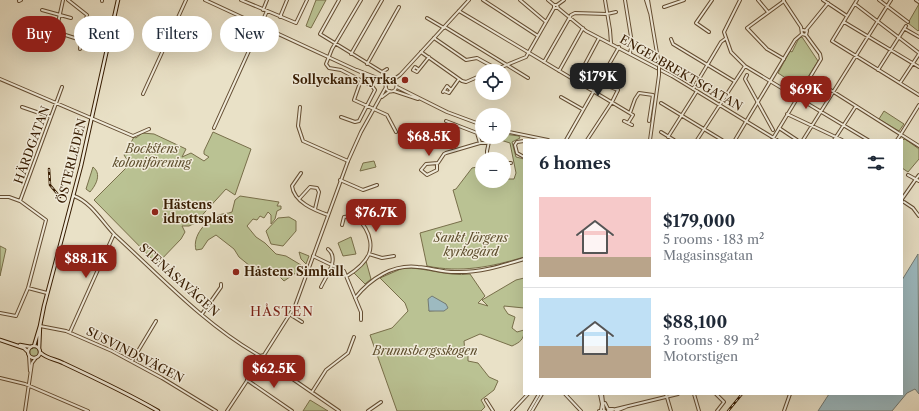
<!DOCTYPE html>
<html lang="en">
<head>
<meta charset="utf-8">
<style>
	:root { --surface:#fff; --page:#f6f6f7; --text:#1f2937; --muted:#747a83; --line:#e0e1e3; --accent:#8f2418 }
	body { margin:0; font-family:"Libre Caslon Text",serif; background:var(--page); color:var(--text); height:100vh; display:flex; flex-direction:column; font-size:15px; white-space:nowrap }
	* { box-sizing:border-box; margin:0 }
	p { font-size:13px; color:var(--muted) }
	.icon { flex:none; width:22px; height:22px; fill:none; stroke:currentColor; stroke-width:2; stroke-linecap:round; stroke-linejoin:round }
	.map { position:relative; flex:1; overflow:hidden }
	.panel { position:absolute; left:523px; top:139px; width:380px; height:256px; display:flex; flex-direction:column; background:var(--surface); border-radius:0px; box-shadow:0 4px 16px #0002 }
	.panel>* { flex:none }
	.guide { position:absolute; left:12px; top:16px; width:380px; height:36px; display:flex; gap:8px }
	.fabs { position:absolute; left:475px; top:64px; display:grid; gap:8px }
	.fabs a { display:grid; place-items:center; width:36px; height:36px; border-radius:50%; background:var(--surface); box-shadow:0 4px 16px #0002; font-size:20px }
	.price { position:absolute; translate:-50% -34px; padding:0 9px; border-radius:8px; background:var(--accent); color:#fff; font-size:13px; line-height:26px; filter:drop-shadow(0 1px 2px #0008) }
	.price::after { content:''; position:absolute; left:50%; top:24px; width:12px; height:9px; margin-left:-6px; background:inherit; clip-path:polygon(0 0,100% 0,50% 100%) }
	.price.active { background:#222; color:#fff }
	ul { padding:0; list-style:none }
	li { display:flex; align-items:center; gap:12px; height:100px; padding:0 16px }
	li+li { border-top:1px solid var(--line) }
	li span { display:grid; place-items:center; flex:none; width:112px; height:80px; border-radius:0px; color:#555 }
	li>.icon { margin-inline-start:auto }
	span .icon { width:48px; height:48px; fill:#fffc; stroke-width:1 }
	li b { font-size:17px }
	h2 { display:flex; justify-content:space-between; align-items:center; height:48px; padding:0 16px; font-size:17px }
	.pill { padding:0 14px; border-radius:18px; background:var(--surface); box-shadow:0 4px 16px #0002; font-size:14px; line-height:36px }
	.pill.active { background:var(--accent); color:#fff }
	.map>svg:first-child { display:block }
</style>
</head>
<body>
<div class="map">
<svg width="919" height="411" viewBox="0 0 919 411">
	<rect width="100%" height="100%" fill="#e9e1c7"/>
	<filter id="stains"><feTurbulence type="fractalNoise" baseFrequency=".005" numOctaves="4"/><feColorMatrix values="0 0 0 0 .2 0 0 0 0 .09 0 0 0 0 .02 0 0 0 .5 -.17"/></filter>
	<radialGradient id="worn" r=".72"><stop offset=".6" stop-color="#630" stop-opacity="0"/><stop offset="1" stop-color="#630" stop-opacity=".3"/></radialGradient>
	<path fill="#bac293" stroke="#786f4a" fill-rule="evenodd" d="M316,0h10l-15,28 -5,-2z
		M919,4v26l-1,1 -10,-8z
		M802,37l16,24 -17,27 -23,-15 12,-22 2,1 7,-14z
		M884,111l20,13 -5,7 -20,-12z
		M213,132l38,17 -16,46 -9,-6 -31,34 -6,3h-7l3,6 -4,7 -24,25 -63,-64 36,-36 -6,-9 10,-18 2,1 6,-5 12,1 32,15 -4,8 9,-4 13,8 5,-4 -5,-3v-3z
		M504,134l15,2 1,2 -8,4 4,15 8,2v98c-33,10 -63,16 -97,9l-7,-33 42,-12 -9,-31 3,-1 16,-21 10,-2v15h22v-2h10l2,-6 -6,-30 -16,-5 10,-1z
		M905,139l14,10v10l-11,13 -6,-4v-28z
		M374,161l2,6 -16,4 3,-8z
		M93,167c9,7 3,18 -3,25l-4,-3z
		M240,196l39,6 -2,4h4v3l-4,2 -2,8 -4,5v-9l-3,-3 -4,6 -4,-2 -3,4 -4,-1 -6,7 9,11 9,6 11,11 10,2 15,9 -1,5 -16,11 -6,-6h-17l-22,-18 -5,-8 -18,-14 -8,5 -6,9 -6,1c-4,-14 10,-30 23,-35 5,-2 8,-1 13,-3l3,-12z
		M289,217l7,4v10l-13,15 -12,-2 -5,-13 12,-13z
		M351,237l5,17 -13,2 -5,-13z
		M0,246l6,3 -6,27z
		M299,252l10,4 -3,8 -5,-5z
		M366,261l5,18 -6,5 -11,-11z
		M403,268c23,-1 44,9 67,6l15,22 -7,7 10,3 -6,-6 34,-20 8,-2v30l-20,-2v2l4,6 7,3 -3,11 5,4 7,-2c0,10 -4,12 -12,16l-32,-12 -16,7 1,12 3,3v5l10,2 11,14 9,4 -4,9 -13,10 4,7 -4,4h-84l-27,-76 22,-7 16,-17 -3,-8 -25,-25zM432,297l12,7h2l-5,6 -12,1z
		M29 352a5 5 0 1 1 10 0a5 5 0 1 1-10 0Z
		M310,400l18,11h-25z"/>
	<path fill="#9dbac0" stroke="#747b74" d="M918,254l1,140 -4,-5 -8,4 -15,18h-74l11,-17h73v-114z
		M432,296l14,8 2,4 -4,3h-15l-1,-12z"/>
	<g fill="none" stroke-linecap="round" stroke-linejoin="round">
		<defs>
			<path id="minor" d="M63,0l-7,32 25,8 -1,9
				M68,0l19,15 -3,11
				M241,0l55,23 11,-23
				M339,0l-19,34 62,38 5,-3
				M483,0l55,36
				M520,0l26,22
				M548,0l6,5h3l1,3h-4v-3
				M605,0l5,30 1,13
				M625,0l7,43 -2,10
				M740,0l-16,32 7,20 14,14 123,74
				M758,0l10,12
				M823,0l24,16
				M857,0l-25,41 87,54
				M879,0l29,22
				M916,0l3,2
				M19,1l2,-1
				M102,1v-1
				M784,1l-37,27 20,21 17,10
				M855,4l64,49
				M557,5l7,-5
				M664,7l20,-7
				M558,8l28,23 86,45 105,64
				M42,10l29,8
				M263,10l4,-10
				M459,11l174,104 -5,8
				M280,17l7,-17
				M427,18l17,10
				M844,22l75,45
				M445,27l83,51
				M905,29l14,8
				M709,32l-13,-9 16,-23
				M434,38l32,22 11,-2 20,11
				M671,39l2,5 61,37
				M421,52l41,29 4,1 16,-7
				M351,54l31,-54
				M544,62l27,-47 4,-2 32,1 9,-2
				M367,64l32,-57
				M418,69l-3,-2 -2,3 4,2 12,-15
				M878,70l28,-44
				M492,71l34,-14 28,-49
				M559,71l24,-43
				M747,75l-2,4 28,51
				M810,77l109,69
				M0,79l133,57 16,-7
				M361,80l-7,20 33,15 9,17
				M576,81l23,-43
				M900,83l19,-29
				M693,89l28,-47 4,-3
				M444,91l5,2 10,-14
				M443,92l4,-6 4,4
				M143,94l43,-94
				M561,97l21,12
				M661,103l61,37
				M22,107l29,10
				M300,107l-2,19 5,15 45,20
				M630,113l5,-14 4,-6 14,2 -4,26
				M787,114l55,26
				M341,117l14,5 4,-1 16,-31 -3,-4 -31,-16 -12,-2 -3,-4 6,-15 29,-49
				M446,121l31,12 3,10
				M624,121l8,4
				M214,128l53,-117
				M779,128l18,12
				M661,132l13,8
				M901,134l18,-29
				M668,137l29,-46
				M566,140l53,-93
				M587,140l25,-38 6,-12 -8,-3
				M697,140l48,-74
				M772,140l49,-81 -1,-5 -14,-19
				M803,140l88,-140
				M834,140l22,-34
				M524,141l-7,1 -2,3 2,8 7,4
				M487,159v-8l3,-14
				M437,163v7l-10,5 -6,-5 5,-6 12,-1 6,-9 2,-1 34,-10h8
				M504,163h7
				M301,173l-9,13c2,16 22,24 36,29
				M908,175l11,6
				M916,179l3,-4
				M340,180l23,10 14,-5
				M74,196c17,6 29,27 41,39 46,42 90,90 145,121
				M0,197h9l11,4
				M299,199l11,-12 7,1 2,4 -4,17
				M904,202l9,6 6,8
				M342,225l2,-8c18,-4 31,22 25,37 -4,9 -14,17 -22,22
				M369,254l13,4 12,-2
				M313,256l31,15 17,41v8
				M321,287c5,-11 19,-28 7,-38
				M28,288l19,5
				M355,298c16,-20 38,-34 63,-31 13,1 24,5 37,5 24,1 46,-6 69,-13
				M0,313l16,3 12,-28 18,-68 -26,-19 42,-114
				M202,314l19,-27v-3
				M291,315l11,7
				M40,326l26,5 46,20 50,27 54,33
				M70,332l44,-98
				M29,356l1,15
				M265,360l74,51
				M132,361l24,-40
				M0,378l25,6 63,27
				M247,380l45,31
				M312,392l14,-22 22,-17 6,-16
				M565,394l16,17
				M600,394l2,10 -1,6
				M602,394l2,17
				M666,394l5,17
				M694,394l5,17
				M716,394l8,8 -7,9
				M486,400l7,11
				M605,403l3,6h5
				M25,411l7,-48 3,-4
				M368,411l13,-9
				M512,411l16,-17"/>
			<path id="tertiary" d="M205,0l177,82 4,3
				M646,0l4,13
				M648,0l11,65
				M783,0l18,27 1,7 4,1 1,-4 -4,-1
				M806,30l22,-27
				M357,70l23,9 9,2
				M393,80l7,-5 69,-75
				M385.5 86a5.5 5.5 0 1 1 11 0a5.5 5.5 0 1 1-11 0Z
				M397,87l50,25 35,13
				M394,91l24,8
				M382,97l8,-6
				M504,131l44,9
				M650,140l9,-65
				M735,140l60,-100 7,-6
				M897,140l4,-6
				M902,199l14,-20
				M264,355l31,-49 53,-145 13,-29 25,-45
				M227,411l33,-50v-5l4,-1 1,5 -5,1
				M529,411l10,-17
				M532,411l10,-17
				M599,411h6
				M608,411l70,-17
				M616,411l10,-4
				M784,411l6,-17"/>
			<path id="secondary" d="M0,340l24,8 4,4
				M20,345l11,2
				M28 352a6 6 0 1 1 12 0a6 6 0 1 1-12 0Z
				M34,346l6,-20
				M39,349l1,-23 4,-20 37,-140 37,-166
				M41,353c6,6 15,6 22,10 32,15 64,30 95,48"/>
		</defs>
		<use href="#minor" stroke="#644d32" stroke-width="4"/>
		<use href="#tertiary" stroke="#644d32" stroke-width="4"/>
		<use href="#secondary" stroke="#371c01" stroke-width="4.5"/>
		<use href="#minor" stroke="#f1ecdb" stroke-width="2"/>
		<use href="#tertiary" stroke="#f1ecdb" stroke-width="2"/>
		<use href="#secondary" stroke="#f1ecdb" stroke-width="2.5"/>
		<defs>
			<path id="rail" d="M49,169l1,16 10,12
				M728,411l14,-17"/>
		</defs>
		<use href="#rail" stroke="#371c01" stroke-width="2.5"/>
		<use href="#rail" stroke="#f1ecdb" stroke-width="1" stroke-dasharray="3" stroke-linecap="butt"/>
		<defs>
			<path id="tertiary-bridge" d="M659,65v10"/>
		</defs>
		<use href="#tertiary-bridge" stroke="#644d32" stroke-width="4" stroke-linecap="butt"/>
		<use href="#tertiary-bridge" stroke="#f1ecdb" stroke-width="2"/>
	</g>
	<g fill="#8f2418" stroke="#f1ecdb" stroke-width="1.5">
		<circle cx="405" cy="80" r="4"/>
		<circle cx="155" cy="212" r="4"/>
		<circle cx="236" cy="272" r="4"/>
	</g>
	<g text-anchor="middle" stroke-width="3" stroke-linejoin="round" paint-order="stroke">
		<g font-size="12" fill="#371c01" stroke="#f1ecdb">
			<text transform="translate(681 73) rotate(30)" y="4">ENGELBREKTSGATAN</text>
			<text transform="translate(32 145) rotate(-70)" y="4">HÄRDGATAN</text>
			<text transform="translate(72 161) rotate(-76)" y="4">ÖSTERLEDEN</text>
			<text transform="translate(179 280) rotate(42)" y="4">STENÅSAVÄGEN</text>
			<text transform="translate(135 355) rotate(27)" y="4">SUSVINDSVÄGEN</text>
		</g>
		<g font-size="12" font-weight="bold" fill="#371c01" stroke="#f1ecdb" text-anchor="start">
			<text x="397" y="84" text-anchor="end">Sollyckans kyrka</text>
			<text x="163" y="209">Hästens<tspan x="163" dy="14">idrottsplats</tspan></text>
			<text x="244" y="276">Håstens Simhall</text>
		</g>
		<g font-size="12" font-style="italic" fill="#5e4e2d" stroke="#f1ecdb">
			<text x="152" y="153">Bockstens<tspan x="152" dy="14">koloniförening</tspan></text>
			<text x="471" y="242">Sankt Jörgens<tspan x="471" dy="14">kyrkogård</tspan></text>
			<text x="425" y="355">Brunnsbergsskogen</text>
		</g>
		<g font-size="13" letter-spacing="1" fill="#7a1f14" stroke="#f1ecdb">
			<text x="282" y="316">HÅSTEN</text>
		</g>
	</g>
	<rect width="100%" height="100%" filter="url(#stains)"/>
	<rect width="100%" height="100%" fill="url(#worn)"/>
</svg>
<div class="fabs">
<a><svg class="icon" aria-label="locate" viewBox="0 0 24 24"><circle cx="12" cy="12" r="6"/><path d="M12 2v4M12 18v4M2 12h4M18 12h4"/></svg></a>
<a>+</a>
<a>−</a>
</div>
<b class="price active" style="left:598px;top:97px">$179K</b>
<b class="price" style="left:806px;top:110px">$69K</b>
<b class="price" style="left:429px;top:157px">$68.5K</b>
<b class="price" style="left:376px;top:233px">$76.7K</b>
<b class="price" style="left:86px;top:279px">$88.1K</b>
<b class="price" style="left:274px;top:389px">$62.5K</b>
<div class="guide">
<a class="pill active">Buy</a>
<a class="pill">Rent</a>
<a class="pill">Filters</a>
<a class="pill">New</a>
</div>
<section class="panel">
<h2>6 homes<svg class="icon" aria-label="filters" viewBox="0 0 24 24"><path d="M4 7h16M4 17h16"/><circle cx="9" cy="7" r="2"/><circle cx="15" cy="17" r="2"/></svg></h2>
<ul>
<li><span style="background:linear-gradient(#f6c9c9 75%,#b9a48a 0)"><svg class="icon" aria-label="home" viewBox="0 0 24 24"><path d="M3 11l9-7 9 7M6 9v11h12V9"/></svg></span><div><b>$179,000</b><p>5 rooms · 183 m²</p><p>Magasinsgatan</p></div></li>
<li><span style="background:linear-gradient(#bfe0f5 60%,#b9a48a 0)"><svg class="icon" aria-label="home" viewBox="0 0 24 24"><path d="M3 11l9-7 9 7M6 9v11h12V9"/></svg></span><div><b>$88,100</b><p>3 rooms · 89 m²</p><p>Motorstigen</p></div></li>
</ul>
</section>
</div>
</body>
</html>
